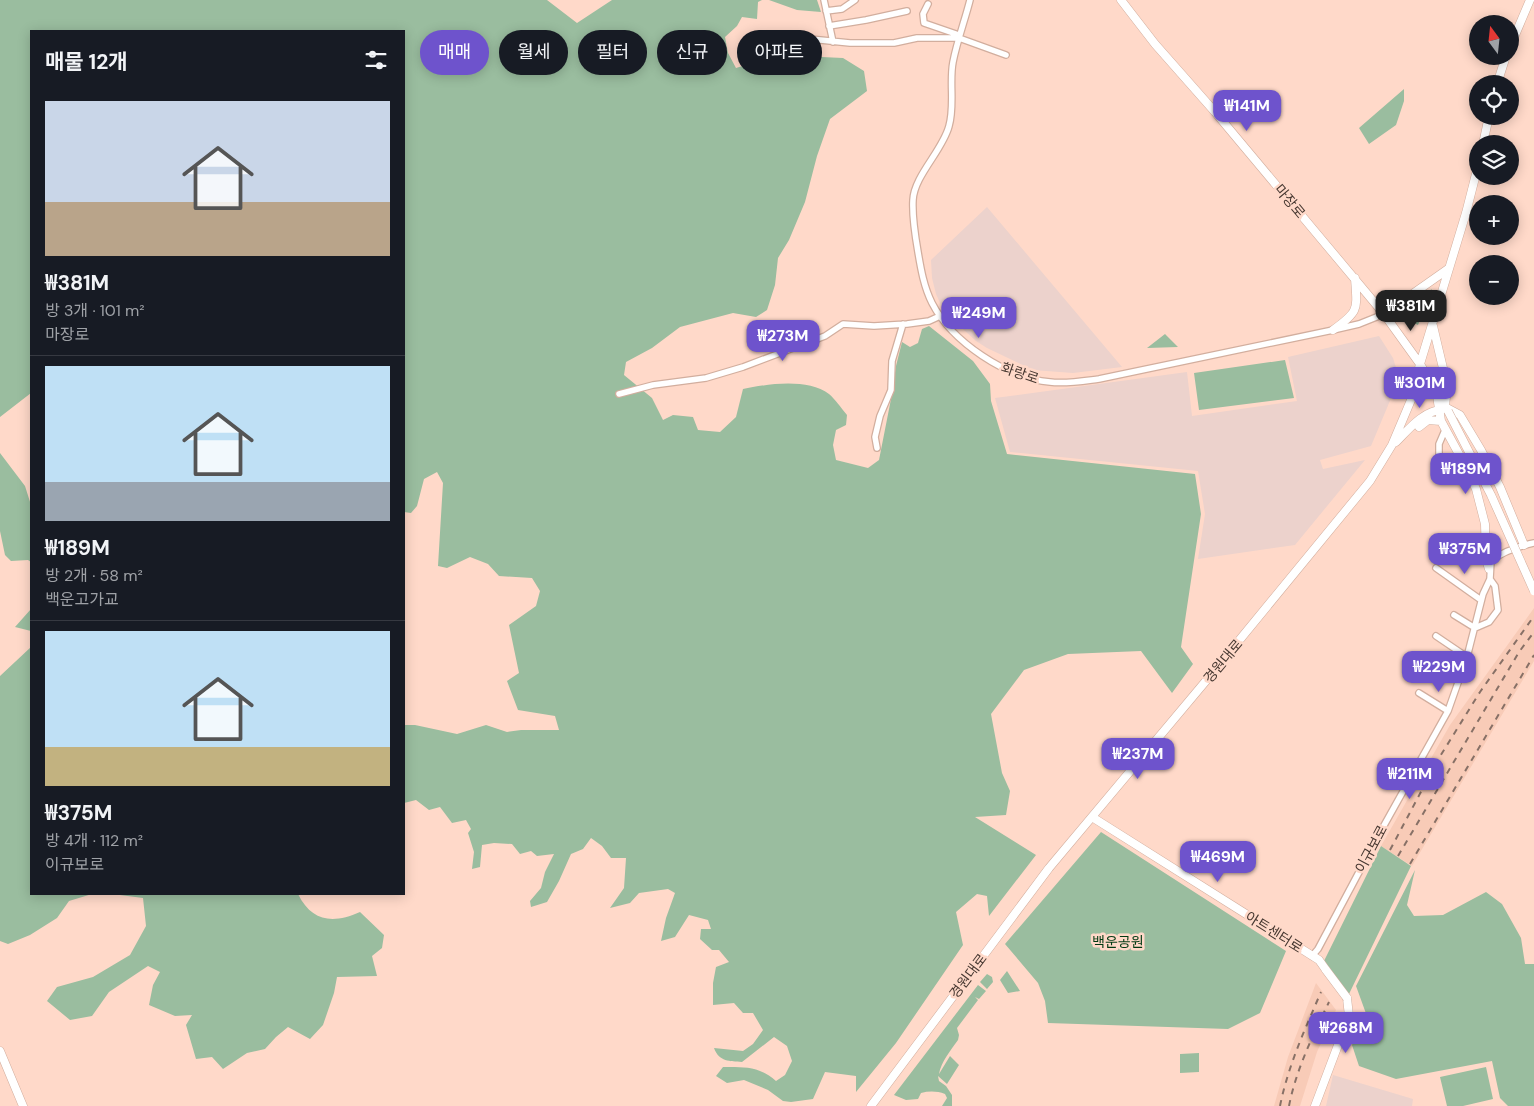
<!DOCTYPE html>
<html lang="ko">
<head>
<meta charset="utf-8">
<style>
	:root { --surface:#171b24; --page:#242831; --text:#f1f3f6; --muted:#9ea1a6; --line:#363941; --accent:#6e53cc }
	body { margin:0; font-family:"DM Sans","Noto Sans KR",sans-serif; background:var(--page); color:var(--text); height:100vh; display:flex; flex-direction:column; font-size:19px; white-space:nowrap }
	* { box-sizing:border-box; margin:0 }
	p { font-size:16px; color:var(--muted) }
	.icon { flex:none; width:28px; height:28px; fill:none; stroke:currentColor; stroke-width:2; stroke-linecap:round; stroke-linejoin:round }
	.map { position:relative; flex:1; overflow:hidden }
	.details { position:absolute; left:30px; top:30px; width:375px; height:865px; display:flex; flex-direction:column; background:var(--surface); border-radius:0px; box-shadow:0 2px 12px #0003 }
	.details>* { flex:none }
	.guide { position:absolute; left:420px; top:30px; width:475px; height:45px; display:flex; gap:10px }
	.needle { width:32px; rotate:345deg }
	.fabs { position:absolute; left:1469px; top:15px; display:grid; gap:10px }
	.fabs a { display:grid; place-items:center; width:50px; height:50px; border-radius:50%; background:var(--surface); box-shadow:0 2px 12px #0003; font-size:25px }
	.price { position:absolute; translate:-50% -42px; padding:0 11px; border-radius:10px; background:var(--accent); color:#fff; font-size:16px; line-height:32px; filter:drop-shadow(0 1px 2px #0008) }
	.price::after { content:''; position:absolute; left:50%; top:30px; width:15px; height:11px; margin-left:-8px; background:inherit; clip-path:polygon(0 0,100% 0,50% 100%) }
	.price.current { background:#222; color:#fff }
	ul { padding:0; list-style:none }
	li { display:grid; align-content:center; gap:10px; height:265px; padding:0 15px }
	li+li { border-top:1px solid var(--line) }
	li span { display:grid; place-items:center; height:155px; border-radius:0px; color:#555 }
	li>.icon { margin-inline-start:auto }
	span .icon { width:90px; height:90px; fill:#fffc; stroke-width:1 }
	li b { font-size:21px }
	h2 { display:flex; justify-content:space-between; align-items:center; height:60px; padding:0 15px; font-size:21px }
	.chip { padding:0 18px; border-radius:22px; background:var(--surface); box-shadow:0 2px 12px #0003; font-size:18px; line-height:45px }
	.chip.current { background:var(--accent); color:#fff }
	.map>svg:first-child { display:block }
</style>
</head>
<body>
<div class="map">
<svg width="1534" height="1106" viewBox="0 0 1534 1106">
	<rect width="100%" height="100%" fill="#ffd9c9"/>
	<path fill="#f8cbb7" d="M1534,608v53l-122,205 -31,-20 69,-121z
		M1316,983l20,27 -19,42 -17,54h-26l14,-49z"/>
	<path fill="#ecd2cc" d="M987,207l135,160 -49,6 -40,-3 -46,-22 -11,-7 -24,-22 -10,-12 -6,-13 -4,-16 -1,-18z
		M1379,336l14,22 4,13v13l-26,62 -51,14 3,9 42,-9 -70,85 -97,14 7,-45 -7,-43 -188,-19 -15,-54 192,-26 5,44 105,-15 -9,-44z
		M1333,1075l80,24 -1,7h-86z"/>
	<path fill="#9abd9f" d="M0,0h547l30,23 35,-23h150l-4,2 -1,17 -15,-2 -5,9 -12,11 3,16 8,15 43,-13 64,3 21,13 3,20 -37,28 -13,37 -12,46 -16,38 -11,18 -3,27 -8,25 -11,7 -23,-4 -53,14 -28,21 -26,14 -2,13 28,23 11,22 10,-5 20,2 5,13 22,2 16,-15 7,-28c24,-5 65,-11 86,5 6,5 12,14 18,21l-1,10 -10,5 -3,15 3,15 32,8 11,-8 12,-61 5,-33 6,-24 8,5 8,-4 4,-14 7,-3 44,35 17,23 1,17 16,53 188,20 6,40 -20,133 12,17 -21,29 -31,-42 -73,3 -44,16 -33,44 11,59 8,18 -4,24 -31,2 61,38 -47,61 -2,-20 -10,-2 -21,18 7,33 -67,98 -40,49v-16l-31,-4 -12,27 -22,3 -8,-1 -15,-11 -24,-10 -17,3 -11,-7 7,-9c21,0 36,-1 53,14l9,-6 7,-14 -5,-15 -13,-9 -32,25c-12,-1 -23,0 -28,-14l29,3 10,-7 10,-14 -10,-17h-10l-9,-10 -21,2v-22l3,-16 13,-5 -10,-12h-7l-12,-11 1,-10h10l-3,-9 -19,-5 -14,22 -14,4 5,-23 9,-25 -7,-4 -29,4 -9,10 -20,5 14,-20 2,-30h-15l-9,-12 -11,-8 -8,11 -12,5 -12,27 -12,21 -16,5 -1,-6 11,-13 4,-16 9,-18 -17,2 -6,-5 -11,3 -8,-10 -18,-1 -12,2 -2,22 -8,2 2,-17 -6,-19 3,-4 -5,-9 -14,3 -12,-16 -11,3 -13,-10 -12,3v-78h11l42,9 29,-9 21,7 14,-2h38l-4,-14 -37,-6 -11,-29 12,-8 -10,-48 27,-19 4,-15 -8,-13 -33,-2 -11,-12 -18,-7 -23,11 -9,-2 5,-83 -6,-11 -13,7 -7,27 -6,7 -7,-1v-481h-373v362l-31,24z
		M769,0h48l4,12 -24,-2z
		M1404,89v12l-8,24 -27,19 -10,-16z
		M1432,289l-14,36 -8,-4 -8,-12z
		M1165,334l13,13 -31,1z
		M1285,360l9,38 -95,12 -5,-37z
		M0,453l25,33 6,19v57l-3,-2 -17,1 -6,-6 -5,-24z
		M31,609v22l-16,-4z
		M31,647v247h61l-23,7 -12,17 -27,17 -22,9 -8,-3v-265z
		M1101,832l185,119 -26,62 -32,16 -180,-6 -3,-22 -7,-18 -33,-39z
		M1381,846l30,20 -62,128 -25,-33z
		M1415,870l-8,35 7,11 29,-1 43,-23 16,12 19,34 4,26h9v142h-26l-8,-8 -8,-37 -96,18 -37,-13 -7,-21 16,-26 -12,-33z
		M112,894h186c14,28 35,30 62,18l24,23 -2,13 -10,8 5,20 -40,1 -3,16 -11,32 -13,14 -22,-12 -12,10 -11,12 -18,4 -24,16 -11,-12 -16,2 -10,-34 6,-10 -17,1 -26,-11 4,-20 7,-13 -12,-6 -39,26 -17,24 -22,4 -23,-19 10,-14 36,-10 37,-22 16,-29 -3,-28z
		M1007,971l13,20 -12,2 -8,-13z
		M987,974l5,3 1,5 -6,7 -7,-7z
		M978,985l8,6 -7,8 -4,-2 3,3 -21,28 2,7 -1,5c-7,10 -17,22 -19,34l11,-18 9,9 -12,19 -9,-8 1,5 7,5 6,9v11h-10l5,-8 -2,-4c-8,-3 -16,-3 -24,-1l-3,6 -12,1 -12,-5z
		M1199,1053v19l-19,1v-19z
		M1486,1067l7,32 -30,7h-16l-7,-29z"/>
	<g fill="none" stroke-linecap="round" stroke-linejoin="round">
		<defs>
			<path id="street" d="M824,0l9,42
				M970,0c-5,20 -13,41 -17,62 -4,20 2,43 -4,64 -6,24 -35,50 -36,74 -1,17 2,35 5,52 3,18 6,35 14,51 20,39 74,75 118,79 16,2 33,-1 49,-3l234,-49 26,-6 25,-10
				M928,4l-5,10 1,9 32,11 3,4 47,17
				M826,11l16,-2 13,-9
				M829,26l37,-6 41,-9
				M772,47l9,-11 69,7h44l23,-5h42
				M619,394l34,-9 53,-7 37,-11 82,-31 18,-12 31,2 33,-2 22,-3 11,-5
				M877,448l-2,-11 5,-21 11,-26 1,-29 11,-37
				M1439,476v-32l6,-14
				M1436,568l45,32
				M1454,615l21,13
				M1475,628l14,-6 9,-12 -3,-24 -5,-7
				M1436,636l31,21
				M1419,693l29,18
				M1312,956l6,-7 64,-120 66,-118 19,-54 16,-63 7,-15 1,-18c11,-9 29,-15 43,-18"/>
			<path id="secondary" d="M1121,0l34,44 60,68 169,202 36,50 28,47
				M1510,47l20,-47
				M1497,84l9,-28
				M1483,144l6,-28
				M1384,314l64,-45
				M1433,326l14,59 -2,22
				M1333,330c27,-19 24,-21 22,-52
				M1437,396l4,25 26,48 9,20 9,35 1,35 3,10
				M1445,407l15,8 21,35 19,37 24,58
				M1419,427l9,-7 13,1
				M1396,442c12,-12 28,-32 46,-32
				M1092,817l227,143 7,10
				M0,1051l23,55
				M871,1106l178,-238 156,-186 165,-201 22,-36 19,-45 9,-36 46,-151 12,-47
				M1315,1106l34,-90 -2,-18"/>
		</defs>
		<use href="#street" stroke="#d2ae9e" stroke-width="8"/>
		<use href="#secondary" stroke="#d2ae9e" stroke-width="9"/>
		<use href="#street" stroke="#fff" stroke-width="5.5"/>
		<use href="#secondary" stroke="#fff" stroke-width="8"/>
		<path stroke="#877066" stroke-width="2" stroke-dasharray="6 6" stroke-linecap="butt" d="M1390,850l49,-92 41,-66 54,-76
			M1398,856l121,-204 15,-20
			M1410,864l124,-209
			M1280,1106c8,-40 25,-77 41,-114
			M1289,1106c7,-36 24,-71 40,-104"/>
		<defs>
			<path id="secondary-bridge" d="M1448,411l43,84 43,96
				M1326,970l21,28"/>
		</defs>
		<use href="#secondary-bridge" stroke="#d2ae9e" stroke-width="9" stroke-linecap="butt"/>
		<use href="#secondary-bridge" stroke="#fff" stroke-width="8"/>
	</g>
	<g text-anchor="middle" stroke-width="5" stroke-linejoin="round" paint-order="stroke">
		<g font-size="14" fill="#473831" stroke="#ffd9c9">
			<text transform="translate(1290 201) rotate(50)" y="5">마장로</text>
			<text transform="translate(1020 373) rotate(19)" y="5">화랑로</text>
			<text transform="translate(1223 661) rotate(-50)" y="5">경원대로</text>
			<text transform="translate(1371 849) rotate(-62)" y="5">이규보로</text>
			<text transform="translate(1274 932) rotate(32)" y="5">아트센터로</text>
			<text transform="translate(968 976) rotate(-53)" y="5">경원대로</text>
		</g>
		<g font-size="14" fill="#003912" stroke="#ffd9c9">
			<text x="1118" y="947">백운공원</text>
		</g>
	</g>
</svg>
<div class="fabs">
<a><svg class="needle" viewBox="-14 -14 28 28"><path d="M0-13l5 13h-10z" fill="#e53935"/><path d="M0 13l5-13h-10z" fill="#9ea1a6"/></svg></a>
<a><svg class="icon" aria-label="locate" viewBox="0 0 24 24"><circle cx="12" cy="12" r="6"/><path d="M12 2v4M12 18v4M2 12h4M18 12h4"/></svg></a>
<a><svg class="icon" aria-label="layers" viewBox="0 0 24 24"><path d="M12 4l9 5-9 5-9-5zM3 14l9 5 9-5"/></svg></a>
<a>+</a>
<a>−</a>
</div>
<b class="price" style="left:1247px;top:132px">₩141M</b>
<b class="price current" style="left:1411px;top:332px">₩381M</b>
<b class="price" style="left:979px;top:339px">₩249M</b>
<b class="price" style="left:783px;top:362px">₩273M</b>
<b class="price" style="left:1420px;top:409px">₩301M</b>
<b class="price" style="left:1466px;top:495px">₩189M</b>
<b class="price" style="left:1465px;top:575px">₩375M</b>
<b class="price" style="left:1439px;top:693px">₩229M</b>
<b class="price" style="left:1138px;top:780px">₩237M</b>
<b class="price" style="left:1410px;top:800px">₩211M</b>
<b class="price" style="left:1218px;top:883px">₩469M</b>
<b class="price" style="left:1346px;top:1054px">₩268M</b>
<div class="guide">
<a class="chip current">매매</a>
<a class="chip">월세</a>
<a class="chip">필터</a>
<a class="chip">신규</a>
<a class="chip">아파트</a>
</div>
<section class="details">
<h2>매물 12개<svg class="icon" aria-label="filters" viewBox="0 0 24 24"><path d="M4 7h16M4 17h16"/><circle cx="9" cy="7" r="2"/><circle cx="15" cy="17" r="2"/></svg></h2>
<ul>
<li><span style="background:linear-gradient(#c9d6e8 65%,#b9a48a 0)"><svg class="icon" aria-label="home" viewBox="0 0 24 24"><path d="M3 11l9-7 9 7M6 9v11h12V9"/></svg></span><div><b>₩381M</b><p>방 3개 · 101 m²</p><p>마장로</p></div></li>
<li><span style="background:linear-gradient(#bfe0f5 75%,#9aa5b1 0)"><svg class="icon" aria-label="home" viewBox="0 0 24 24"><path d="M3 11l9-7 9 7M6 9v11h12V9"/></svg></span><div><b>₩189M</b><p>방 2개 · 58 m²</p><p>백운고가교</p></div></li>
<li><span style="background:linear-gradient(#bfe0f5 75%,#c2b280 0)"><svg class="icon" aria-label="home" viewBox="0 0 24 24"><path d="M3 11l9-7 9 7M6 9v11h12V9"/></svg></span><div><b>₩375M</b><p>방 4개 · 112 m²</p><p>이규보로</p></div></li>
</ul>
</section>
</div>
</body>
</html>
